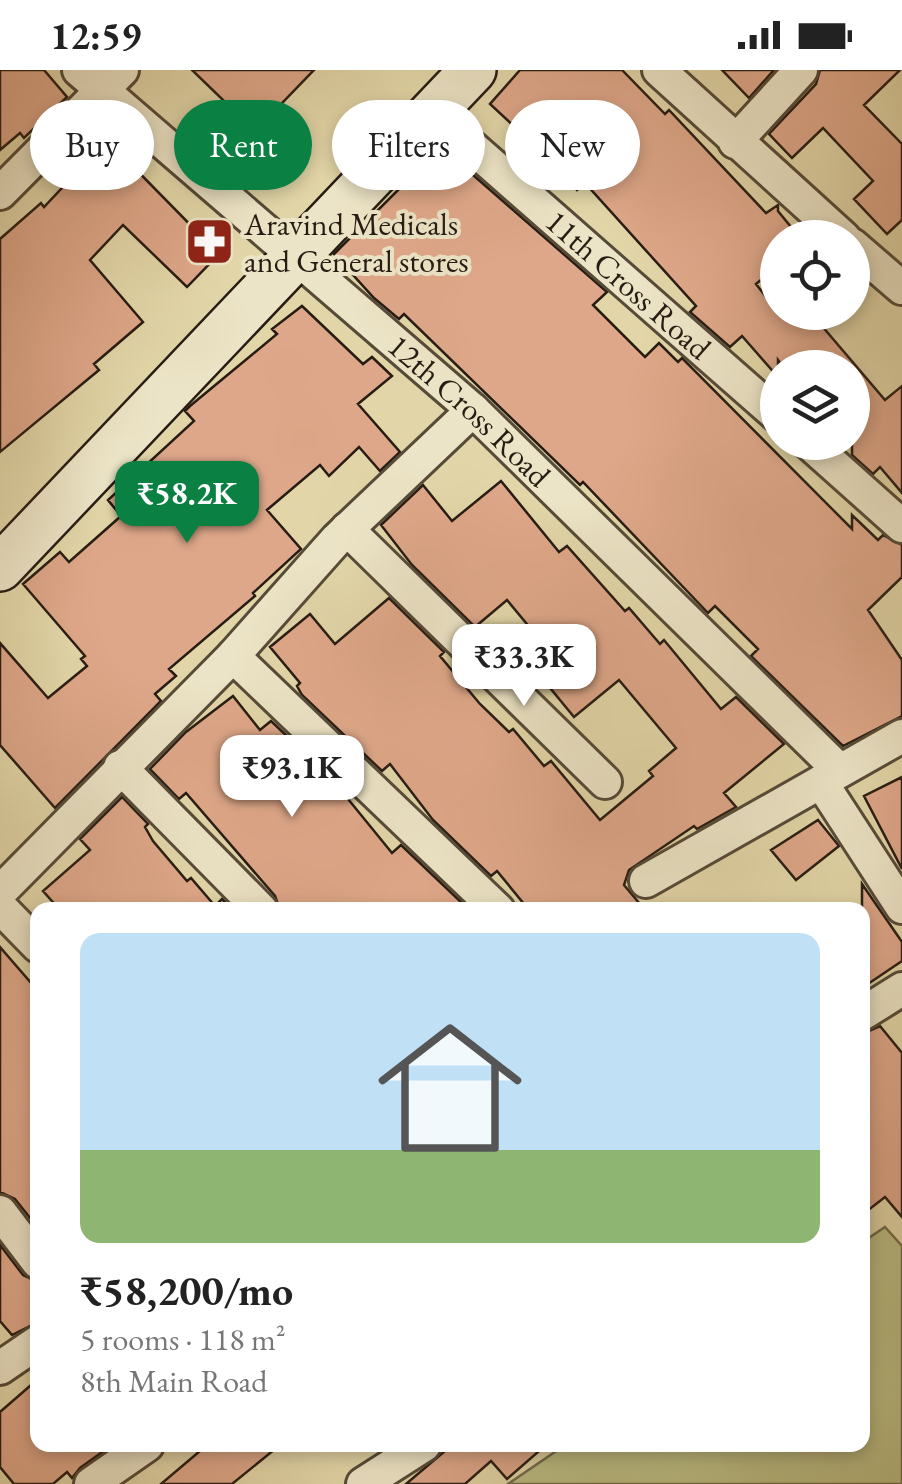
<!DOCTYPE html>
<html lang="en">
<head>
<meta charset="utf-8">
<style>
	:root { --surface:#fff; --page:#f6f6f6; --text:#222; --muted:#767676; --line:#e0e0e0; --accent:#0b8043 }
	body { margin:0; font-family:"EB Garamond",serif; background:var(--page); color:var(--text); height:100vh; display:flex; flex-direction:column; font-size:38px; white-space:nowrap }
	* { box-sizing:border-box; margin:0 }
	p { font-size:32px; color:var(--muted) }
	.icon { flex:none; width:55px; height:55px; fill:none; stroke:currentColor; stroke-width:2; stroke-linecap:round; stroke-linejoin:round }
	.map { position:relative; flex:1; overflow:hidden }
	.panel { position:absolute; left:30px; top:832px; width:840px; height:550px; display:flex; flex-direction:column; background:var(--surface); border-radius:20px; box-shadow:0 5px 15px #0003 }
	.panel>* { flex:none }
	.guide { position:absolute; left:30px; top:30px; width:842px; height:90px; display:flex; gap:20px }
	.tools { position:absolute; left:760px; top:150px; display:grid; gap:20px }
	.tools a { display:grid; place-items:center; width:110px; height:110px; border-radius:50%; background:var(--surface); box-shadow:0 5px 15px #0003; font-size:50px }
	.price { position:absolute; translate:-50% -85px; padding:0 22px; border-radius:20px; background:#fff; color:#222; font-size:32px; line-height:65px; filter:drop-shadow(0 2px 5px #0008) }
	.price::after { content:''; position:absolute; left:50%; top:60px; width:30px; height:22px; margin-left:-15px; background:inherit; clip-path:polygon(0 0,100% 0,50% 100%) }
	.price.on { background:var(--accent); color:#fff }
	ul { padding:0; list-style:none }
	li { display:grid; align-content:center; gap:20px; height:530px; padding:0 50px }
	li+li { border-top:2px solid var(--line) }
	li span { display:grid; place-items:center; height:310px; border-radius:20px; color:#555 }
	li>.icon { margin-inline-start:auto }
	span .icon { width:180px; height:180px; fill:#fffc; stroke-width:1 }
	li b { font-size:42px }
	.tag { padding:0 35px; border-radius:45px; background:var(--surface); box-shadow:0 5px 15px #0003; font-size:35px; line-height:90px }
	.tag.on { background:var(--accent); color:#fff }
	.status { display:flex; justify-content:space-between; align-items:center; height:70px; padding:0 50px; background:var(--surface); direction:ltr }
	.status svg { height:28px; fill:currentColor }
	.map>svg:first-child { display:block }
</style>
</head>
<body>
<div class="status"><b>12:59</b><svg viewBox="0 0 49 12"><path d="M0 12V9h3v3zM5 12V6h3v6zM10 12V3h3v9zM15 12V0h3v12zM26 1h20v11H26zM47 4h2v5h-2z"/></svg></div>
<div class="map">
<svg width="902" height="1414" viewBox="0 0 902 1414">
	<rect width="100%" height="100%" fill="#e2d6a8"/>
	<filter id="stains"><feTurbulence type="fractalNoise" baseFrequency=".002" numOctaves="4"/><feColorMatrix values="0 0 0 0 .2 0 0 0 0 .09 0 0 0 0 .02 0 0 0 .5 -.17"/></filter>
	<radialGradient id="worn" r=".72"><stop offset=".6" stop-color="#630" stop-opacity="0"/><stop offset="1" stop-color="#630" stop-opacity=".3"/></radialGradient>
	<path fill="#babc83" stroke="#706c4b" stroke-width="2.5" d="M885,1157l17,19v238h-394l57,-39h297l1,-203z"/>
	<path fill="#dea789" stroke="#271c13" stroke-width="2.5" d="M0,0h44l23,27 -43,41 -4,-5 -20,17z
		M192,0h122l-59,61z
		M520,0h102l43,44 4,-4 97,103 12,-8v6l22,27h-22v28l-22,18 22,28h32l75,88 17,-14v107l-22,-26 -7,7 -21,-19v-87h-68l-6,-8v17l-36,-41 -12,11 -40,-35 6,-6 -111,-123 -8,7 -56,-64 -3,4 -28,-26z
		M722,0h52l-25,28z
		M820,0h80l-36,35 38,39v76l-15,14 -33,-35 19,-18 -50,-53 -31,30 -23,-24 47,-50z
		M230,55l34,37 -24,20 -33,-35z
		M107,70l112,114 -32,33 -64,-62 -33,35 53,62 -49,42 5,6 -99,82v-213l41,-36 3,4z
		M441,77l166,145 -14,13 52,52 14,-14 19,19 4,-4 170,171v-14l26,25 5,-5 19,10v32l-34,33 34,50v56l-59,30 -92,-90 7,-7 -43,-43 -7,7 -125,-131 -3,3 -176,-171 -5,5 -25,-21 -40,-44z
		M302,236l61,58 9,-7 20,19 -34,28 42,48 -20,19 -21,-24 -30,29 -9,-11 -53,45 34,39 -48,44 2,3 -86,73 7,7 -21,18 6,7 -106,107 -55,-63v-102l48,55 39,-32 -6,-7 4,-3 -62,-72 37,-32 9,10 52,-46 -13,-16 86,-79 -9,-10 5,-5 87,-72 -5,-5z
		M501,411l58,71 8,-6 58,65 4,-3 31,36 4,-4 57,69 15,-12 48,47 -60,49 12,14 -39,22 -3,-3 -65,44 -5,15 21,25h-116l-32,-39 -6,5 -58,-56 -43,-56 -8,7 -80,-76 -5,-9 3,-3 -30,-36 40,-33 25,30 54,-46 55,54 -4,4 40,48 29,28 4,-3 31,37 7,-5 49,59 53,-44 -4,-5 27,-23 -57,-68 -45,37 -33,-40 -9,6 -16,-21 25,-21 -34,-41 -32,27 -63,-62 -31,-40 42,-40 29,36z
		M233,626l27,34 11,-9 79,75 -2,3 44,54 9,-8 60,57 -10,8h-171l-5,-14 -89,-103 -7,6 -29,-30 36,-37z
		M902,707v92l-38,-73z
		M122,727l26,27 -3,3 8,14 34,40 4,-3 24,28 7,-7 11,11h-173l-17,-19 47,-41 -10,-11z
		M818,750l21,26 -43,34 -25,-30z
		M862,814l40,58v19l-40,27z
		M0,877l38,44v237l-23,-29 -15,-7z
		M880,956l22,27v164l-17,-20 -23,18v-181z
		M0,1175l23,30 15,7v40l-26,13 -12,-14z
		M38,1309v66h74l-32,23 -8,10 -5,-6 -14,12h-39l-14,-17v-55z
		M207,1375h73l-48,39h-71z
		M452,1375h94l-39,34 -16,-18 -26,23h-59z"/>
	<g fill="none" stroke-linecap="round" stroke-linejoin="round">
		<defs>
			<g id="street">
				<path id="s1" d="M79,0l394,340 366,360"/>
				<path d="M659,0l185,168"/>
				<path id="s2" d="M433,43l345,303"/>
				<path d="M735,72l66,-72"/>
				<path d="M0,123l122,-123"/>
				<path d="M852,175l50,43"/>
				<path d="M808,372l94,84"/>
				<path d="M347,459l258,253"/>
				<path d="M233,586l265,254"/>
				<path d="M120,697l141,143"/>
				<path d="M821,712l81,125"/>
				<path d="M646,811l256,-145"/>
				<path d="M0,822l233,-236 104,-117 136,-129"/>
				<path d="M0,837l38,39"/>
				<path d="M862,944l40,-25"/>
				<path d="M0,1142l38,50"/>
				<path d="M0,1298l38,-26"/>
				<path d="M91,1414l56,-39"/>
				<path d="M363,1414l61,-39"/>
			</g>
			<path id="secondary" d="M0,498l473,-498"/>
		</defs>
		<use href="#street" stroke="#564a38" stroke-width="38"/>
		<use href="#secondary" stroke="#271c13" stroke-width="50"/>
		<use href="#street" stroke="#ece4c6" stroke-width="32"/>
		<use href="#secondary" stroke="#ece4c6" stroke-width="45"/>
	</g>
	<defs>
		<symbol id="pharmacy-square" viewBox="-11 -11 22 22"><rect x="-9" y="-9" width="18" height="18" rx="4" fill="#8f2418" stroke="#ece4c6"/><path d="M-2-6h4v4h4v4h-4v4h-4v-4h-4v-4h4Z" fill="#fff"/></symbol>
	</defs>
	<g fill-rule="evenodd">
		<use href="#pharmacy-square" x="182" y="144" width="55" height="55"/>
	</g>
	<g text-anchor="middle" stroke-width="8" stroke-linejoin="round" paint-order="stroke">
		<g font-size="32" fill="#271c13" stroke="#ece4c6" text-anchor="start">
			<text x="244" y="165">Aravind Medicals<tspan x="244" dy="37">and General stores</tspan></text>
		</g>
		<g font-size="32" fill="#271c13" stroke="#ece4c6">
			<text dy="11" stroke="none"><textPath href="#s2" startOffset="260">11th Cross Road</textPath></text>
			<text dy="11" stroke="none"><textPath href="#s1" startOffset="518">12th Cross Road</textPath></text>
		</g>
	</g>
	<rect width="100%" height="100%" filter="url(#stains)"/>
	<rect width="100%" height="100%" fill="url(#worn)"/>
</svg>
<div class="tools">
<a><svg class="icon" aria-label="locate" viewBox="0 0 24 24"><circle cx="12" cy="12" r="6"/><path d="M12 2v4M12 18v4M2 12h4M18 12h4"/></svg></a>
<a><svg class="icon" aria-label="layers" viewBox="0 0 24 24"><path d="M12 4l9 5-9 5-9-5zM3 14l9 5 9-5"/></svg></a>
</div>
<b class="price on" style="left:187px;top:476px">₹58.2K</b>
<b class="price" style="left:524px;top:639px">₹33.3K</b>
<b class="price" style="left:292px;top:750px">₹93.1K</b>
<div class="guide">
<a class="tag">Buy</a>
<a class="tag on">Rent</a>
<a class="tag">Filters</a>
<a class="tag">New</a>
</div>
<section class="panel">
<ul>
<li><span style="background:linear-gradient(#bfe0f5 70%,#8fb573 0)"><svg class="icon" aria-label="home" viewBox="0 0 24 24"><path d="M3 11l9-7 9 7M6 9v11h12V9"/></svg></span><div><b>₹58,200/mo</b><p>5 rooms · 118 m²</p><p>8th Main Road</p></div></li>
</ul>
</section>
</div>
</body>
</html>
